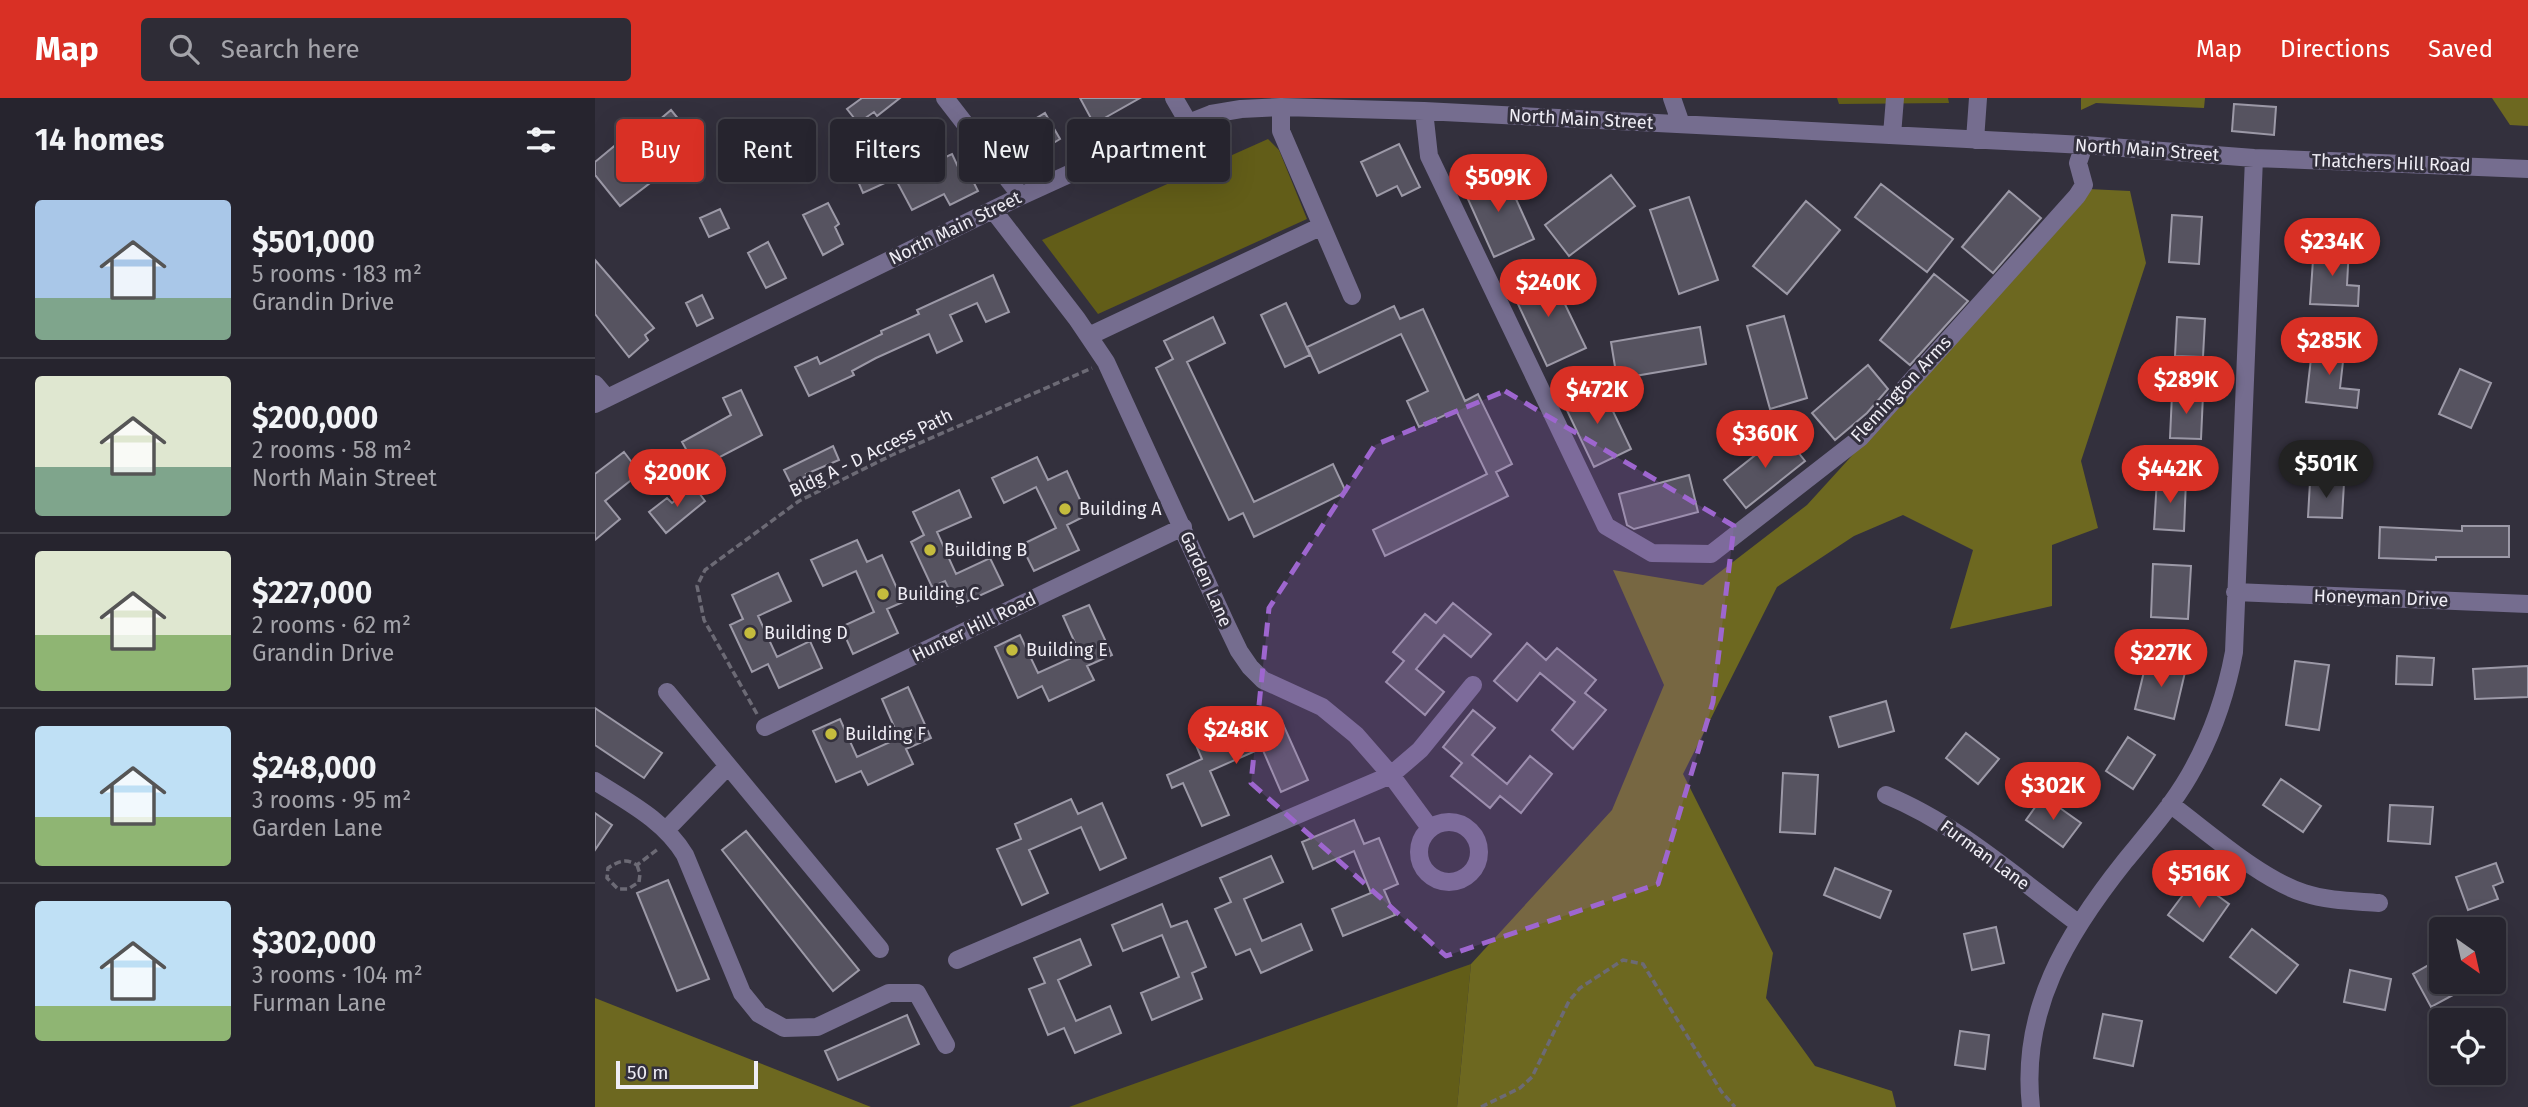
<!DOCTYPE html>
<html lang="en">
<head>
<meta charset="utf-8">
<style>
	:root { --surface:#26242e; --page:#2e2c36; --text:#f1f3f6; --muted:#a4a4aa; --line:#42414a; --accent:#d93025 }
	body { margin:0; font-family:"Fira Sans",sans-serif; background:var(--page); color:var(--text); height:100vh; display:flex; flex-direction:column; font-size:26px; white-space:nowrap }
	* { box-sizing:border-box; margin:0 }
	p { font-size:23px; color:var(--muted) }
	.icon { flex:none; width:38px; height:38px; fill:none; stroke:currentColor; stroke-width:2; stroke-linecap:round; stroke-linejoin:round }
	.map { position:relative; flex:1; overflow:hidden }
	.panel { display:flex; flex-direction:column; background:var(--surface); width:595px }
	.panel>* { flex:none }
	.banner { position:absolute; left:21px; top:21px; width:665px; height:63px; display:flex; gap:14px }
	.needle { width:46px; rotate:146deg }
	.controls { position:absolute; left:1834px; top:819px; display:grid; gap:14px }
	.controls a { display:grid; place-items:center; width:77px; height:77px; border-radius:7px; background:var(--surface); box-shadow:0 7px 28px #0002,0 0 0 2px var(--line); font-size:35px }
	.scale { position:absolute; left:21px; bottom:18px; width:142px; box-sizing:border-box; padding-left:7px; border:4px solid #efedf5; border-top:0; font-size:19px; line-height:24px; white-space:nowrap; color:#efedf5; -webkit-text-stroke:5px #33303d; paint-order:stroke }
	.price { position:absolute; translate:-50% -60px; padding:0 16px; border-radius:24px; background:var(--accent); color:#fff; font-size:23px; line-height:46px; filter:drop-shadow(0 2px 4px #0008) }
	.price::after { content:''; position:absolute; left:50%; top:42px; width:21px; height:16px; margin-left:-10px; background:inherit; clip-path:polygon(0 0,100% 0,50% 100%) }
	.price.selected { background:#222; color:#fff }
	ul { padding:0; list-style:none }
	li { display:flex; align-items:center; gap:21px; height:175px; padding:0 35px }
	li+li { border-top:2px solid var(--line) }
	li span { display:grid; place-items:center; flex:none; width:196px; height:140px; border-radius:7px; color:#555 }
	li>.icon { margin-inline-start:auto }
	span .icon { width:84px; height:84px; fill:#fffc; stroke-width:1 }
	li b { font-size:30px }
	h2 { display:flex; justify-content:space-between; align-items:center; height:84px; padding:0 35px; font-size:30px }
	.chip { padding:0 24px; border-radius:7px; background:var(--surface); box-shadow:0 7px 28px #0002,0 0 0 2px var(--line); font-size:24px; line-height:63px }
	.chip.selected { background:var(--accent); color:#fff }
	header { display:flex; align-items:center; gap:42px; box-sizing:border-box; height:98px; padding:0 35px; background:var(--accent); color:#fff }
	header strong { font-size:33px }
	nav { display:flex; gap:38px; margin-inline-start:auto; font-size:24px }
	.search { width:490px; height:63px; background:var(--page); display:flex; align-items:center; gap:18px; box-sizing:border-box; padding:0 24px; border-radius:7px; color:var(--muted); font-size:26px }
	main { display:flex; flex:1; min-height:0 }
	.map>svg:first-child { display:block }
</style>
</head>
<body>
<header>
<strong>Map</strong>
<div class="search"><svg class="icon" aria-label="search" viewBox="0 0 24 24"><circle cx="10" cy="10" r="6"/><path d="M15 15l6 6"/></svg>Search here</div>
<nav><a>Map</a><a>Directions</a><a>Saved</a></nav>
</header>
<main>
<section class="panel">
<h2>14 homes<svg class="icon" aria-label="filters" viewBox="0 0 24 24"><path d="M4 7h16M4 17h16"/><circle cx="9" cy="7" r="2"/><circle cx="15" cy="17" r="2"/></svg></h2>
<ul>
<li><span style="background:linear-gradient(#a9c7e8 70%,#7fa58c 0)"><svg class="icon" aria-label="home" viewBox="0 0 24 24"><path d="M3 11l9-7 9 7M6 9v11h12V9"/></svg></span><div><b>$501,000</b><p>5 rooms · 183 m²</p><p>Grandin Drive</p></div></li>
<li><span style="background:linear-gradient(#dfe7d0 65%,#7fa58c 0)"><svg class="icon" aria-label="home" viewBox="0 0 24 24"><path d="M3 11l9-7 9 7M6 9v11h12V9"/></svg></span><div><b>$200,000</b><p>2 rooms · 58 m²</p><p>North Main Street</p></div></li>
<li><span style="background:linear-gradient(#dfe7d0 60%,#8fb573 0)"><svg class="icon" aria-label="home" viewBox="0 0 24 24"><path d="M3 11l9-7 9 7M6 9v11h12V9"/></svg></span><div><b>$227,000</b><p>2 rooms · 62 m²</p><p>Grandin Drive</p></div></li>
<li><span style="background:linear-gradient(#bfe0f5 65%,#8fb573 0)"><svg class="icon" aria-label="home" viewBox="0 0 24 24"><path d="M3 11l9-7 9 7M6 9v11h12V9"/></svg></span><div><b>$248,000</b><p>3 rooms · 95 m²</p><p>Garden Lane</p></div></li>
<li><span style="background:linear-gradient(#bfe0f5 75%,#8fb573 0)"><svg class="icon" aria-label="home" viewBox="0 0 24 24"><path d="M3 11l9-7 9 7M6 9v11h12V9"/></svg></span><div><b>$302,000</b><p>3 rooms · 104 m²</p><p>Furman Lane</p></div></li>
</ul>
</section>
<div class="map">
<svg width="1933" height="1009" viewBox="0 0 1933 1009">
	<rect width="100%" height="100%" fill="#33303d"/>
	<path fill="#625d18" d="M1242,0h111l1,5 -110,1z
		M673,41l11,11 28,69 -209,95 -56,-74z
		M876,866l-14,143h-388z"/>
	<path fill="#6d6820" d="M1486,0h124l-1,10 -108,-5 -15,7z
		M1897,0h36v28l-18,-1z
		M1489,88l4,3 42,2 16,72 -65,198 17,67 -46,17v61l-102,23 23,-79 -70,-35 -49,21 -77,51 -94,187 90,179 -7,45 49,68 77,25 4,16h-439l14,-143 141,-154 52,-125 -51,-115 90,15 104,-80 277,-304z
		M0,900l276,109h-276z"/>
	<path fill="#565360" stroke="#9c99a7" stroke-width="2" d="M267,0h38l-23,18 -3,-4 -16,11 -11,-14z
		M485,0h60l-46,26z
		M1639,6l42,3 -2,28 -42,-4z
		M76,12l14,17 -48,40 13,16 -30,23 -25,-31v-13l23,-19 6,7z
		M450,15l15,26 -25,15 -15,-26z
		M804,46l21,43 -18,9 -5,-10 -20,10 -16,-34z
		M276,50l16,34 -24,11 -15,-35z
		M357,56l7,15 7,-2 12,24 -28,14 -6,-11 -32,16 -16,-30z
		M908,72l31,69 -40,18 -31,-69z
		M1016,77l24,31 -66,50 -24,-31z
		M1286,86l72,55 -26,33 -72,-55z
		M1414,93l32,27 -48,55 -31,-26z
		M1094,99l29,83 -39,14 -29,-84z
		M1211,103l34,29 -53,64 -34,-28z
		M233,105l11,21 -4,3 8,17 -20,11 -20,-40z
		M125,111l9,19 -20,9 -9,-19z
		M1577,117l30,2 -3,47 -30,-2z
		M173,144l18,36 -20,10 -18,-35z
		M1719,147l35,2 -2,38 12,1 -1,20 -48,-2z
		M0,162l59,68 -9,7 3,5 -19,17 -34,-43z
		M954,173l37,77 -39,18 -36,-77z
		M1339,176l34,27 -58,64 -30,-25z
		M398,177l16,37 -23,10 -9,-19 -27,12 12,26 -25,12 -8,-19 -53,24 -24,13 2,4 -45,21 -14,-29 22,-10 3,7 62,-30 -1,-3 38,-17 -2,-4z
		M107,197l11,23 -16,8 -11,-23z
		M691,205l24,52 -25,12 -24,-52z
		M799,208l6,13 23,-10 42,92 13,-7 34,70 -16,8 12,24 -123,60 -12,-26 114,-56 -31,-64 -37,17 -12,-26 21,-10 -27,-57 -82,39 -12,-26z
		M1189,218l23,82 -37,11 -23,-83z
		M618,219l12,26 -38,19 67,140 79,-38 13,28 -92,45 -11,-24 -14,7 -73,-152 17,-9 -9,-18z
		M1582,219l28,2 -2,38 -28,-1z
		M1105,229l6,37 -89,15 -6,-37z
		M1718,243l32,3 -5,44 19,2 -2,18 -51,-6z
		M1273,267l20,24 -21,24 -32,27 -23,-27z
		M1865,271l31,14 -20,45 -32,-14z
		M1005,286l31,65 -37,18 -31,-65z
		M146,292l21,45 -65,34 -15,-27 49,-27 -8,-17z
		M1577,296l31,1 -2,44 -31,-1z
		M1188,335l22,28 -59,47 -22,-28z
		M238,348l6,14 -33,14 1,2 -16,8 -7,-14z
		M29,354l16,21 -35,28 15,18 -25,21v-66z
		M442,359l11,23 19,-9 20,44 -20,10 12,25 -45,21 -13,-26 35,-17 -20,-41 -32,16 -12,-25z
		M1094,377l9,37 -64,17 -7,-4 -8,-31z
		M1562,381l29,1 -2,51 -30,-2z
		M1715,384l34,1 -2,35 -34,-1z
		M99,388l11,15 -39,32 -17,-21 18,-14 5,5z
		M364,392l12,27 -34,15 19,42 34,-16 13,27 -46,21 -12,-25 -13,6 -21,-45 13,-7 -11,-23z
		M1867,428h47v31h-73v3l-57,-2 1,-31 82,4z
		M262,442l10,22 15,-7 21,47 -16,7 11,24 -45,21 -12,-27 33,-15 -18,-41 -33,15 -12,-26z
		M1558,466l38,2 -3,53 -37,-2z
		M183,475l13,28 -33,15 19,41 33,-16 12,27 -43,20 -11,-24 -16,8 -22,-47 13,-6 -11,-24z
		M858,505l38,31 -20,23 -27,-22 -28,34 28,23 -19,23 -39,-33 18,-21 -11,-9 32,-38 11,9z
		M494,507l23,50 -25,11 7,14 -45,21 -7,-15 -24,12 -23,-51 25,-12 18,38 42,-19 -17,-38z
		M932,545l19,17 11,-12 39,32 -11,13 21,17 -33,39 -21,-19 23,-28 -35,-29 -23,28 -23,-20z
		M1802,558l37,2 -2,27 -36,-1z
		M1552,561l39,9 -12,51 -39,-10z
		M1700,563l34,4 -10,65 -33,-5z
		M1933,568v31l-53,2 -2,-30z
		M313,589l23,51 -25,11 7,15 -45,21 -7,-14 -25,11 -23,-51 27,-12 17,38 42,-19 -17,-39z
		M1291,603l8,30 -55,16 -9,-30z
		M0,610l67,45 -18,25 -49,-33z
		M878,612l22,18 -23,27 35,29 23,-28 22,18 -31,39 -21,-17 -10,12 -39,-32 11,-13 -19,-16z
		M657,623l6,14 25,-11 25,56 -27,12 -19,-44 -52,23 19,44 -27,11 -19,-43 -11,5 -5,-13 35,-16 -6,-14z
		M1371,635l33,26 -21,25 -32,-26z
		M1533,639l27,18 -22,34 -27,-18z
		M1188,675l35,2 -3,59 -35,-2z
		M1686,681l40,27 -18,26 -40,-27z
		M1448,698l38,27 -18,24 -37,-27z
		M476,701l7,15 24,-11 24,55 -26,12 -19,-43 -52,23 19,43 -26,12 -25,-56 24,-10 -6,-15z
		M1795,707l43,2 -3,37 -42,-3z
		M0,715l17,12 -17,25z
		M759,722l10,24 15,-6 19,46 -14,6 11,25 -52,21 -11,-27 39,-16 -17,-42 -41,18 -11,-27z
		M151,733l113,139 -26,21 -111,-141z
		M676,758l12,26 -39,17 18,42 39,-17 11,26 -51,23 -11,-24 -14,6 -21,-46 16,-7 -11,-24z
		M1901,765l7,19 -10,4 5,13 -30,11 -12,-33z
		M1240,770l56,23 -11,27 -56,-23z
		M1600,781l34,25 -26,37 -35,-26z
		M73,782l41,99 -32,12 -40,-98z
		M567,806l9,23 16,-6 19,46 -14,6 10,26 -50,21 -11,-27 38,-16 -17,-42 -39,16 -11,-26z
		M1401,829l8,36 -32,7 -8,-36z
		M1657,831l46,36 -22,28 -46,-36z
		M485,841l11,26 -33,15 18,41 34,-15 11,27 -46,20 -11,-25 -16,7 -19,-46 16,-6 -11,-25z
		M1846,860v24h36l-46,25 -18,-33z
		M1755,872l41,9 -6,31 -41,-8z
		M1508,916l39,7 -9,45 -39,-8z
		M312,917l12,29 -81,36 -13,-29z
		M1365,933l29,4 -4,34 -30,-4z"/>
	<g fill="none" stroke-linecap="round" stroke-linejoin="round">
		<path stroke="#6c6a75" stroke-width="3.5" stroke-dasharray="7 3.5" stroke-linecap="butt" d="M162,616l-53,-94 -7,-34 8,-16 94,-69 93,-46 200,-87
			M42,767l3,9 -1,8 -11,7h-10l-11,-11 1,-10c11,-7 18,-10 29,-3l21,-16
			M886,1009l39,-19 12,-11 37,-76 11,-13 43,-28 20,4 78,127 14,16"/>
		<path stroke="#756d8f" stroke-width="18" d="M350,0l76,98
			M579,0l14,24
			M1077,0l9,26
			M686,9v24l71,165
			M829,13l5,45 177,370 46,27 59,1 149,-116 217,-242 7,-11 -6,-22 6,-18
			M1297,37l3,-37
			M1380,42l3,-42
			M398,112l84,109 29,43 121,264 12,25 11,16 13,13 59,27 34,28 35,40 39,53
			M494,238l233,-110
			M0,286l12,14
			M0,306l426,-208 114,-52 76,-30 30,-5 40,-2 143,4 660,34 170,13 274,11
			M1640,494l293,12
			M72,594l213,257
			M170,629l418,-200
			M0,683c33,21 70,40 90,74l57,138 17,21 25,14 33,-1 72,-34h28l29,52
			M1291,697c71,29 131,83 193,129
			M1575,706c38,28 90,75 134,89 24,8 51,8 75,10
			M824 754a30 30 0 1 1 60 0a30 30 0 1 1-60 0Z
			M71,732l62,-64
			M362,862l434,-185 29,-25 53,-65
			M1436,1009c-11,-97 36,-173 94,-246 22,-27 46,-54 64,-85 22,-38 37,-81 45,-124l20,-494"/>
	</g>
	<path fill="#9e66cf" fill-opacity="0.2" stroke="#9e66cf" stroke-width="5" stroke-dasharray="14 9" stroke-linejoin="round" d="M910,293l229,135 -21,176 -55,182 -212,72 -195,-173 18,-175 106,-163z"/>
	<g fill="#c5bc3d" stroke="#33303d" stroke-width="2.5">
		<circle cx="470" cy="411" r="7"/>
		<circle cx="335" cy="452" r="7"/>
		<circle cx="288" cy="496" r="7"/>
		<circle cx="155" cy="535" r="7"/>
		<circle cx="417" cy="552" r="7"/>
		<circle cx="236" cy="636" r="7"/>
	</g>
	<g text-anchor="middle" stroke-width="6" stroke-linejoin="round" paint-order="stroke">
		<g font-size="18" fill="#efedf5" stroke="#33303d">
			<text transform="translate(986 21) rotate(3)" y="6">North Main Street</text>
			<text transform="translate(1552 52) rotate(4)" y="6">North Main Street</text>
			<text transform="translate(1796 65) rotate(2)" y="6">Thatchers Hill Road</text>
			<text transform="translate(360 130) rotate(-26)" y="6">North Main Street</text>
			<text transform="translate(1306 291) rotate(-47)" y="6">Flemington Arms</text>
			<text transform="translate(276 355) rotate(-26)" y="6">Bldg A - D Access Path</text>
			<text transform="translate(611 481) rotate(66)" y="6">Garden Lane</text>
			<text transform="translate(1786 500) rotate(2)" y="6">Honeyman Drive</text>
			<text transform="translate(379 529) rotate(-26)" y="6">Hunter Hill Road</text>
			<text transform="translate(1390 757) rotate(36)" y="6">Furman Lane</text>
		</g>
		<g font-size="18" fill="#efedf5" stroke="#33303d" text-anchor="start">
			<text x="484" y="417">Building A</text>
			<text x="349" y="458">Building B</text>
			<text x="302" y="502">Building C</text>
			<text x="169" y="541">Building D</text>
			<text x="431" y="558">Building E</text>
			<text x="250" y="642">Building F</text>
		</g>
	</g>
</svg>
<div class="controls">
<a><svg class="needle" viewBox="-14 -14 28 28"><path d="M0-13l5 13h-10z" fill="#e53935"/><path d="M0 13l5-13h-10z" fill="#a4a4aa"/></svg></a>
<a><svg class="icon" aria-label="locate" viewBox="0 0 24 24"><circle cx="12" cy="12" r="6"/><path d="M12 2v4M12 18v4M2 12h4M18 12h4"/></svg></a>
</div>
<div class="scale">50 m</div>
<b class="price" style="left:903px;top:116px">$509K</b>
<b class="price" style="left:1737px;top:180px">$234K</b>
<b class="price" style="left:953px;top:221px">$240K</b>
<b class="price" style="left:1734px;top:279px">$285K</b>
<b class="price" style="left:1591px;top:318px">$289K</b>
<b class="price" style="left:1002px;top:328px">$472K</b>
<b class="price" style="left:1170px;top:372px">$360K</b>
<b class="price selected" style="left:1731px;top:402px">$501K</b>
<b class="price" style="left:1575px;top:407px">$442K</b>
<b class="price" style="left:82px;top:411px">$200K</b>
<b class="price" style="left:1566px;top:591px">$227K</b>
<b class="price" style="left:641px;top:668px">$248K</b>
<b class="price" style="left:1458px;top:724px">$302K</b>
<b class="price" style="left:1604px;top:812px">$516K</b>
<div class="banner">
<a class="chip selected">Buy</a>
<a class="chip">Rent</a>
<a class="chip">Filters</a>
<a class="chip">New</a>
<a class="chip">Apartment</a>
</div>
</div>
</main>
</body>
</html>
